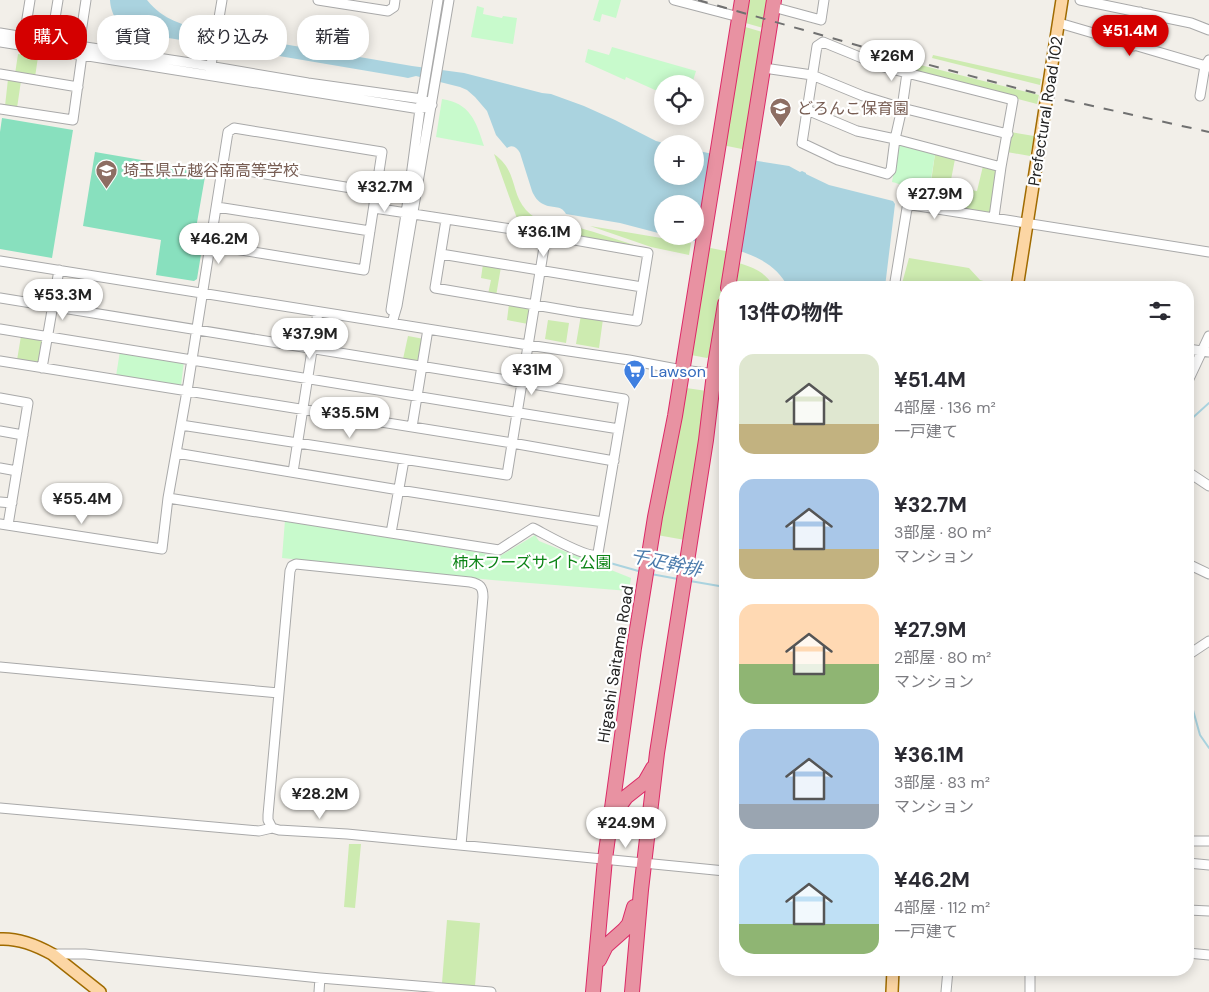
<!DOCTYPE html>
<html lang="ja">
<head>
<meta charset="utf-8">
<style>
	:root { --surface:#fff; --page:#f2f2f3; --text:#2b2b33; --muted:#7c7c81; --accent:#d40000 }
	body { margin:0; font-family:"DM Sans","Noto Sans JP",sans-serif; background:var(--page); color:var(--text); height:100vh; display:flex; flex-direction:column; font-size:19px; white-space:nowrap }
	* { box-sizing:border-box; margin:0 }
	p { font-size:16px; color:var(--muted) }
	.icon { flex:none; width:28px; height:28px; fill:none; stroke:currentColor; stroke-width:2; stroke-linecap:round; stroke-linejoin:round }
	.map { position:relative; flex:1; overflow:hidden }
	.details { position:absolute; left:719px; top:281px; width:475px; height:695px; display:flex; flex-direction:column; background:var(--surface); border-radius:20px; box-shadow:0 2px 12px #0003 }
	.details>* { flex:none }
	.hud { position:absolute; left:15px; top:15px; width:475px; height:45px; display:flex; gap:10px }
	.tools { position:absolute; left:654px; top:75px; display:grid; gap:10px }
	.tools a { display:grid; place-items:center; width:50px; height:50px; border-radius:50%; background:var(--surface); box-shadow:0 2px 12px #0003; font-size:25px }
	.price { position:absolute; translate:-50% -42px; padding:0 11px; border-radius:18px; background:#fff; color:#222; font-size:16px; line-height:32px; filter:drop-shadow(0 1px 2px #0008) }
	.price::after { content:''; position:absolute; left:50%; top:30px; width:15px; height:11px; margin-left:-8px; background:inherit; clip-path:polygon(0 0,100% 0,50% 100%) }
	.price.current { background:var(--accent); color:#fff }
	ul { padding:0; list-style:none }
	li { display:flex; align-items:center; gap:15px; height:125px; padding:0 20px }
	li span { display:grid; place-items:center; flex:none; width:140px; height:100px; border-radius:15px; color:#555 }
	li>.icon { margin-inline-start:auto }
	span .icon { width:60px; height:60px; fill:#fffc; stroke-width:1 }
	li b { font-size:21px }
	h2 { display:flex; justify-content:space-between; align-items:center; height:60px; padding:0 20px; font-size:21px }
	.pill { padding:0 18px; border-radius:20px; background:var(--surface); box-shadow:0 2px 12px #0003; font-size:18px; line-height:45px }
	.pill.current { background:var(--accent); color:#fff }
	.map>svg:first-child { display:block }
</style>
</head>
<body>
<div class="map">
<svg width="1209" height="992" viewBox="0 0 1209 992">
	<rect width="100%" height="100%" fill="#f2efe9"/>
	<path fill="#cdebb0" d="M746,0h26l-5,29 -25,-7z
		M742,26l24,7 -19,117 -25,-5z
		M18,54l20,3 -3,20 -20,-3z
		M877,54l162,41 -2,9 -152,-39 -7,-5 -2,-2z
		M933,55l108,24 -1,6 -108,-27z
		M8,79l13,2 -4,27 -12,-2z
		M1010,132l24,4 -4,20 -23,-4z
		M494,154c24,17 16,38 32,56 4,4 10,9 16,11 11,3 23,3 34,6 23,6 45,14 67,21l-123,-21z
		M935,154l20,5 -5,26 -19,-3z
		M983,166l14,4 -5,41 -3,2 -35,-6 4,-19 19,3z
		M590,226l101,17 -2,12 -38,-8z
		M706,246l24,4 -20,106 -3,2 -16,-3z
		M909,258l60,10 11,12 7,2v5h-86z
		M739,263c16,5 26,9 35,24l-39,1z
		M483,264l18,3 -5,29 -8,-2 3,-14 -10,-2z
		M509,304l19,3 2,3 -2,14 -21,-4z
		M581,315l22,4 -4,29 -23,-4z
		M548,320l21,3 -3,20 -21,-4z
		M21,336l19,3 3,4 -2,18 -4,2 -20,-3z
		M408,336l16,3 -4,23 -17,-3z
		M686,388l21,3 -22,149 -28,-5z
		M349,844h12l-6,64 -11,-1z
		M447,920l33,3 -5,63 -33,-3z"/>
	<path fill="#c8facc" d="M599,0h22l-5,18 -14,-4 -2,8 -7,-2z
		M477,6l7,2 -1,6 19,4 1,-2 14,2 -4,26 -42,-7z
		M612,47l84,24 -4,13h-30v7l-7,-1 -29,-13 -1,3 -40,-18 3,-13 21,6z
		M442,99c28,4 34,22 42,47l-48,-9z
		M901,145l34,9 -8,50 -23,-4c2,-13 0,-15 -12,-18l6,-35z
		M120,351l64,10 -3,25 -65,-10z
		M285,520l215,36 35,-21 4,6 92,37 -2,13 -137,-11 -210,-22z"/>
	<path fill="#88e0be" d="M2,118l71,12 -21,128 -52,-9v-117z
		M95,152l111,19 -11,63 9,2 -7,43 -3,2 -38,-6 5,-35 -78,-14z"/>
	<path fill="#aad3df" d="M110,0h37c17,21 35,24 60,31l205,35 52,7 78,20 9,1 33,12 31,14 41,21 12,3h-6v32h33v-26l13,3 81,13 11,6 2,-1 4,2v1l23,11 64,16 2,3 -10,83h-97c-21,-41 -76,-40 -116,-51h23v-32h-33v30l-42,-11 -54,-9c-5,-10 -14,-5 -23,-10 -5,-2 -9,-8 -11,-13l-12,-38c-3,-5 -7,-9 -13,-5l-11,-13 -9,-24 -12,-14 -8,-7 -7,-3 -44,-11 -8,2 -5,-1 -153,-26 -113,-18c-16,-4 -26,-16 -27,-33z"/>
	<path fill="#f2efe9" d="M711,151l44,7 -15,96 -44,-9z"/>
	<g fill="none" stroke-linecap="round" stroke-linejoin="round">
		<path stroke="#aad3df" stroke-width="2" d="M1188,422l21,-19
			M603,561l39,11
			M651,574l27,5
			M690,581l35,6
			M1188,692l12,43 9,13"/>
		<defs>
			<path id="minor" d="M318,0l70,11 6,-4 1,-7
				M674,0l65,17
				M1080,0l111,23 18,7
				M773,7l48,13 3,-20
				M1059,23l150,44
				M0,33l79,13 118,18 111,19 114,16 10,6
				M24,37l6,-37
				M0,42l420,67 12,-4
				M51,42l7,-42
				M823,42l61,25 23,6 -5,35 -7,31 -4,31 -4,4 -49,-14 -36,-17 15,-97z
				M79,46l7,-46
				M1134,46l6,-34
				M764,68l48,7 51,21 39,12 106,26
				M210,71l12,-71
				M907,73l106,27 -12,67 -7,50
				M0,74l78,13
				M1200,96l5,-30 4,-6
				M0,109l73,11 9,-65
				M807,110l50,21 38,8 106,28
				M223,167l153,25
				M217,207l153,24
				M374,208l144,22 130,23 -11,68 -61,-9 -141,-24 11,-68
				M441,254l201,33
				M0,261l528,84 101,15 53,10 43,5
				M894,288l13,-80 5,-3 297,47
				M0,298l624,101 -26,154 -2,2c-12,2 -51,-21 -63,-27l-34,22 -331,-52
				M391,310l15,-96 14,-105 18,-109
				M392,323l5,-17 52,-306
				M0,329l619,100
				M1188,349l21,3
				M0,361l512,82 102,18
				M42,368l17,-98
				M1188,381l21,-45
				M0,398l28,5 -20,122
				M181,425l326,50 39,-240
				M412,427l16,-98
				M0,431l23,4
				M176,453l223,37 204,32
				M0,468l17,3
				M293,472l25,-160
				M1188,472l21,14
				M0,502l12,1
				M0,524l162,25 6,-51 19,-107 41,-259 6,-4 148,24 -18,118 -154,-25
				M391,533l13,-73
				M1188,564l21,10
				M1188,655l21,-14
				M0,667l279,26
				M0,808l259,23 13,-3
				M1188,841h21
				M461,845l22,-248c0,-10 -3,-13 -13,-15l-174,-18 -4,2 -2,5 -22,244v5l4,8 7,2 68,4 378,37
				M1188,863l21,2
				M1188,910l21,1
				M1188,953l21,2
				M52,954h33l235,24 171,14
				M319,992l1,-14
				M946,992l2,-22
				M1030,992v-22"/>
			<path id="major" d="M1017,288l45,-288
				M0,939c19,-1 36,6 52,15l48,38
				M892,992l1,-22"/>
			<path id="highway" d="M728,288l46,-288
				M616,820l1,-6 4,-10 5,-7 19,-15 8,-14
				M599,960l7,-14 18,-16 5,-6 5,-17
				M593,992l12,-133 29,-211 21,-131 20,-101 67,-416
				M632,992l9,-102 16,-137 49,-313 9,-75 10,-61"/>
		</defs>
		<use href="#minor" stroke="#a9a9a9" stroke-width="11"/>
		<use href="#major" stroke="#a06b00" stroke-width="14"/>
		<use href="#highway" stroke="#dc2a67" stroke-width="16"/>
		<use href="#minor" stroke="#fff" stroke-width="9"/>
		<use href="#major" stroke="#fcd6a4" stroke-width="11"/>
		<use href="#highway" stroke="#e892a2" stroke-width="14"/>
		<path stroke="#707070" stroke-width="2" stroke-dasharray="10 10" stroke-linecap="butt" d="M698,0l190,54 151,40 170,38"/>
	</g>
	<defs>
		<symbol id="school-pin" viewBox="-11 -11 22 30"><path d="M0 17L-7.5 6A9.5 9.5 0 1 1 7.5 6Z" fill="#8d6e63" stroke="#fff"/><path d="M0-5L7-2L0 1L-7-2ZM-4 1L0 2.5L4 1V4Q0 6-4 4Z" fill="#fff"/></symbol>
		<symbol id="supermarket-pin" viewBox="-11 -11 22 30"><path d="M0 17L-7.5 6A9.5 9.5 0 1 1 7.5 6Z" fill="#3f7fe0" stroke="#fff"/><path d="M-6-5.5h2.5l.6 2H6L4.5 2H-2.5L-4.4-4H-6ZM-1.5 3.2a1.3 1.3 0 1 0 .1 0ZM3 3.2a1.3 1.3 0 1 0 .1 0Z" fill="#fff"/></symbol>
	</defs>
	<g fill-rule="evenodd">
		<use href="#school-pin" x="768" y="96" width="25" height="34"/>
		<use href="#school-pin" x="94" y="158" width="25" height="34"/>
		<use href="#supermarket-pin" x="622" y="358" width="25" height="34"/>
	</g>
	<g text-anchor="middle" stroke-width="4.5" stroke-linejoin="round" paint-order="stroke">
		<g font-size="16" fill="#785e54" stroke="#fff" text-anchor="start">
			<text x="797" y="114">どろんこ保育園</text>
			<text x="123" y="176">埼玉県立越谷南高等学校</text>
		</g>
		<g font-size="16" fill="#222" stroke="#fff">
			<text transform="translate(1045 111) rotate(-81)" y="6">Prefectural Road 102</text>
			<text transform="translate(615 664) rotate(-81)" y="6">Higashi Saitama Road</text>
		</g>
		<g font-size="16" fill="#366cbe" stroke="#fff" text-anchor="start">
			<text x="650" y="377">Lawson</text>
		</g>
		<g font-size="16" fill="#0c8416" stroke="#fff">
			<text x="532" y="568">柿木フーズサイト公園</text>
		</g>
		<g font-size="18" font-style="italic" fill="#4a7aab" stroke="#fff">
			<text transform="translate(666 563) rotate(12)" y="6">千疋幹排</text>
		</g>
	</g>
</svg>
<div class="tools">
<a><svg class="icon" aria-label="locate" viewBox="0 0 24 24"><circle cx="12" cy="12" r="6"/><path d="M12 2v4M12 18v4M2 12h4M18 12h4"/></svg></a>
<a>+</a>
<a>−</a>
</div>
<b class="price current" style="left:1130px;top:57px">¥51.4M</b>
<b class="price" style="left:892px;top:82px">¥26M</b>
<b class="price" style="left:385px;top:213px">¥32.7M</b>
<b class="price" style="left:935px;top:220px">¥27.9M</b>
<b class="price" style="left:544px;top:258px">¥36.1M</b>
<b class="price" style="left:219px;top:265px">¥46.2M</b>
<b class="price" style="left:63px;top:321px">¥53.3M</b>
<b class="price" style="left:310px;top:360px">¥37.9M</b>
<b class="price" style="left:532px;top:396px">¥31M</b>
<b class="price" style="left:350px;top:439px">¥35.5M</b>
<b class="price" style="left:82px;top:525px">¥55.4M</b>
<b class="price" style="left:320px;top:820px">¥28.2M</b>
<b class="price" style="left:626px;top:849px">¥24.9M</b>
<div class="hud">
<a class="pill current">購入</a>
<a class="pill">賃貸</a>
<a class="pill">絞り込み</a>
<a class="pill">新着</a>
</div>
<section class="details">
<h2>13件の物件<svg class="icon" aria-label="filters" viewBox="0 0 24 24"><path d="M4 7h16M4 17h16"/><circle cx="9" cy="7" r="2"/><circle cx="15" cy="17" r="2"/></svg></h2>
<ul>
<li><span style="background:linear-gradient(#dfe7d0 70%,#c2b280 0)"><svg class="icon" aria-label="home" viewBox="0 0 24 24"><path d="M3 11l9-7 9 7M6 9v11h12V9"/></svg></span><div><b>¥51.4M</b><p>4部屋 · 136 m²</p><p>一戸建て</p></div></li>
<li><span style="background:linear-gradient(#a9c7e8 70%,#c2b280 0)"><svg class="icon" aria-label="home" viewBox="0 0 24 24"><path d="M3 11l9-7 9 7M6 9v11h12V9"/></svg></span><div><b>¥32.7M</b><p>3部屋 · 80 m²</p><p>マンション</p></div></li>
<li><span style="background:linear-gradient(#ffd9b3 60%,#8fb573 0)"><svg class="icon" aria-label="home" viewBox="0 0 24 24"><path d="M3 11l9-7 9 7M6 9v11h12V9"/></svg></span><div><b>¥27.9M</b><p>2部屋 · 80 m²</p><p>マンション</p></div></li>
<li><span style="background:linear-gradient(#a9c7e8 75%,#9aa5b1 0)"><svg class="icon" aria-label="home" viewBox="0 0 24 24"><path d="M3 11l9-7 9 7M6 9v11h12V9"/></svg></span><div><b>¥36.1M</b><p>3部屋 · 83 m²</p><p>マンション</p></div></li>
<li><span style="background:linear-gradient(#bfe0f5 70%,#8fb573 0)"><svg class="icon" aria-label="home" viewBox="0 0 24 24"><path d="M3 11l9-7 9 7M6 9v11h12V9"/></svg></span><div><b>¥46.2M</b><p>4部屋 · 112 m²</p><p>一戸建て</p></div></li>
</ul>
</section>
</div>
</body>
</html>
